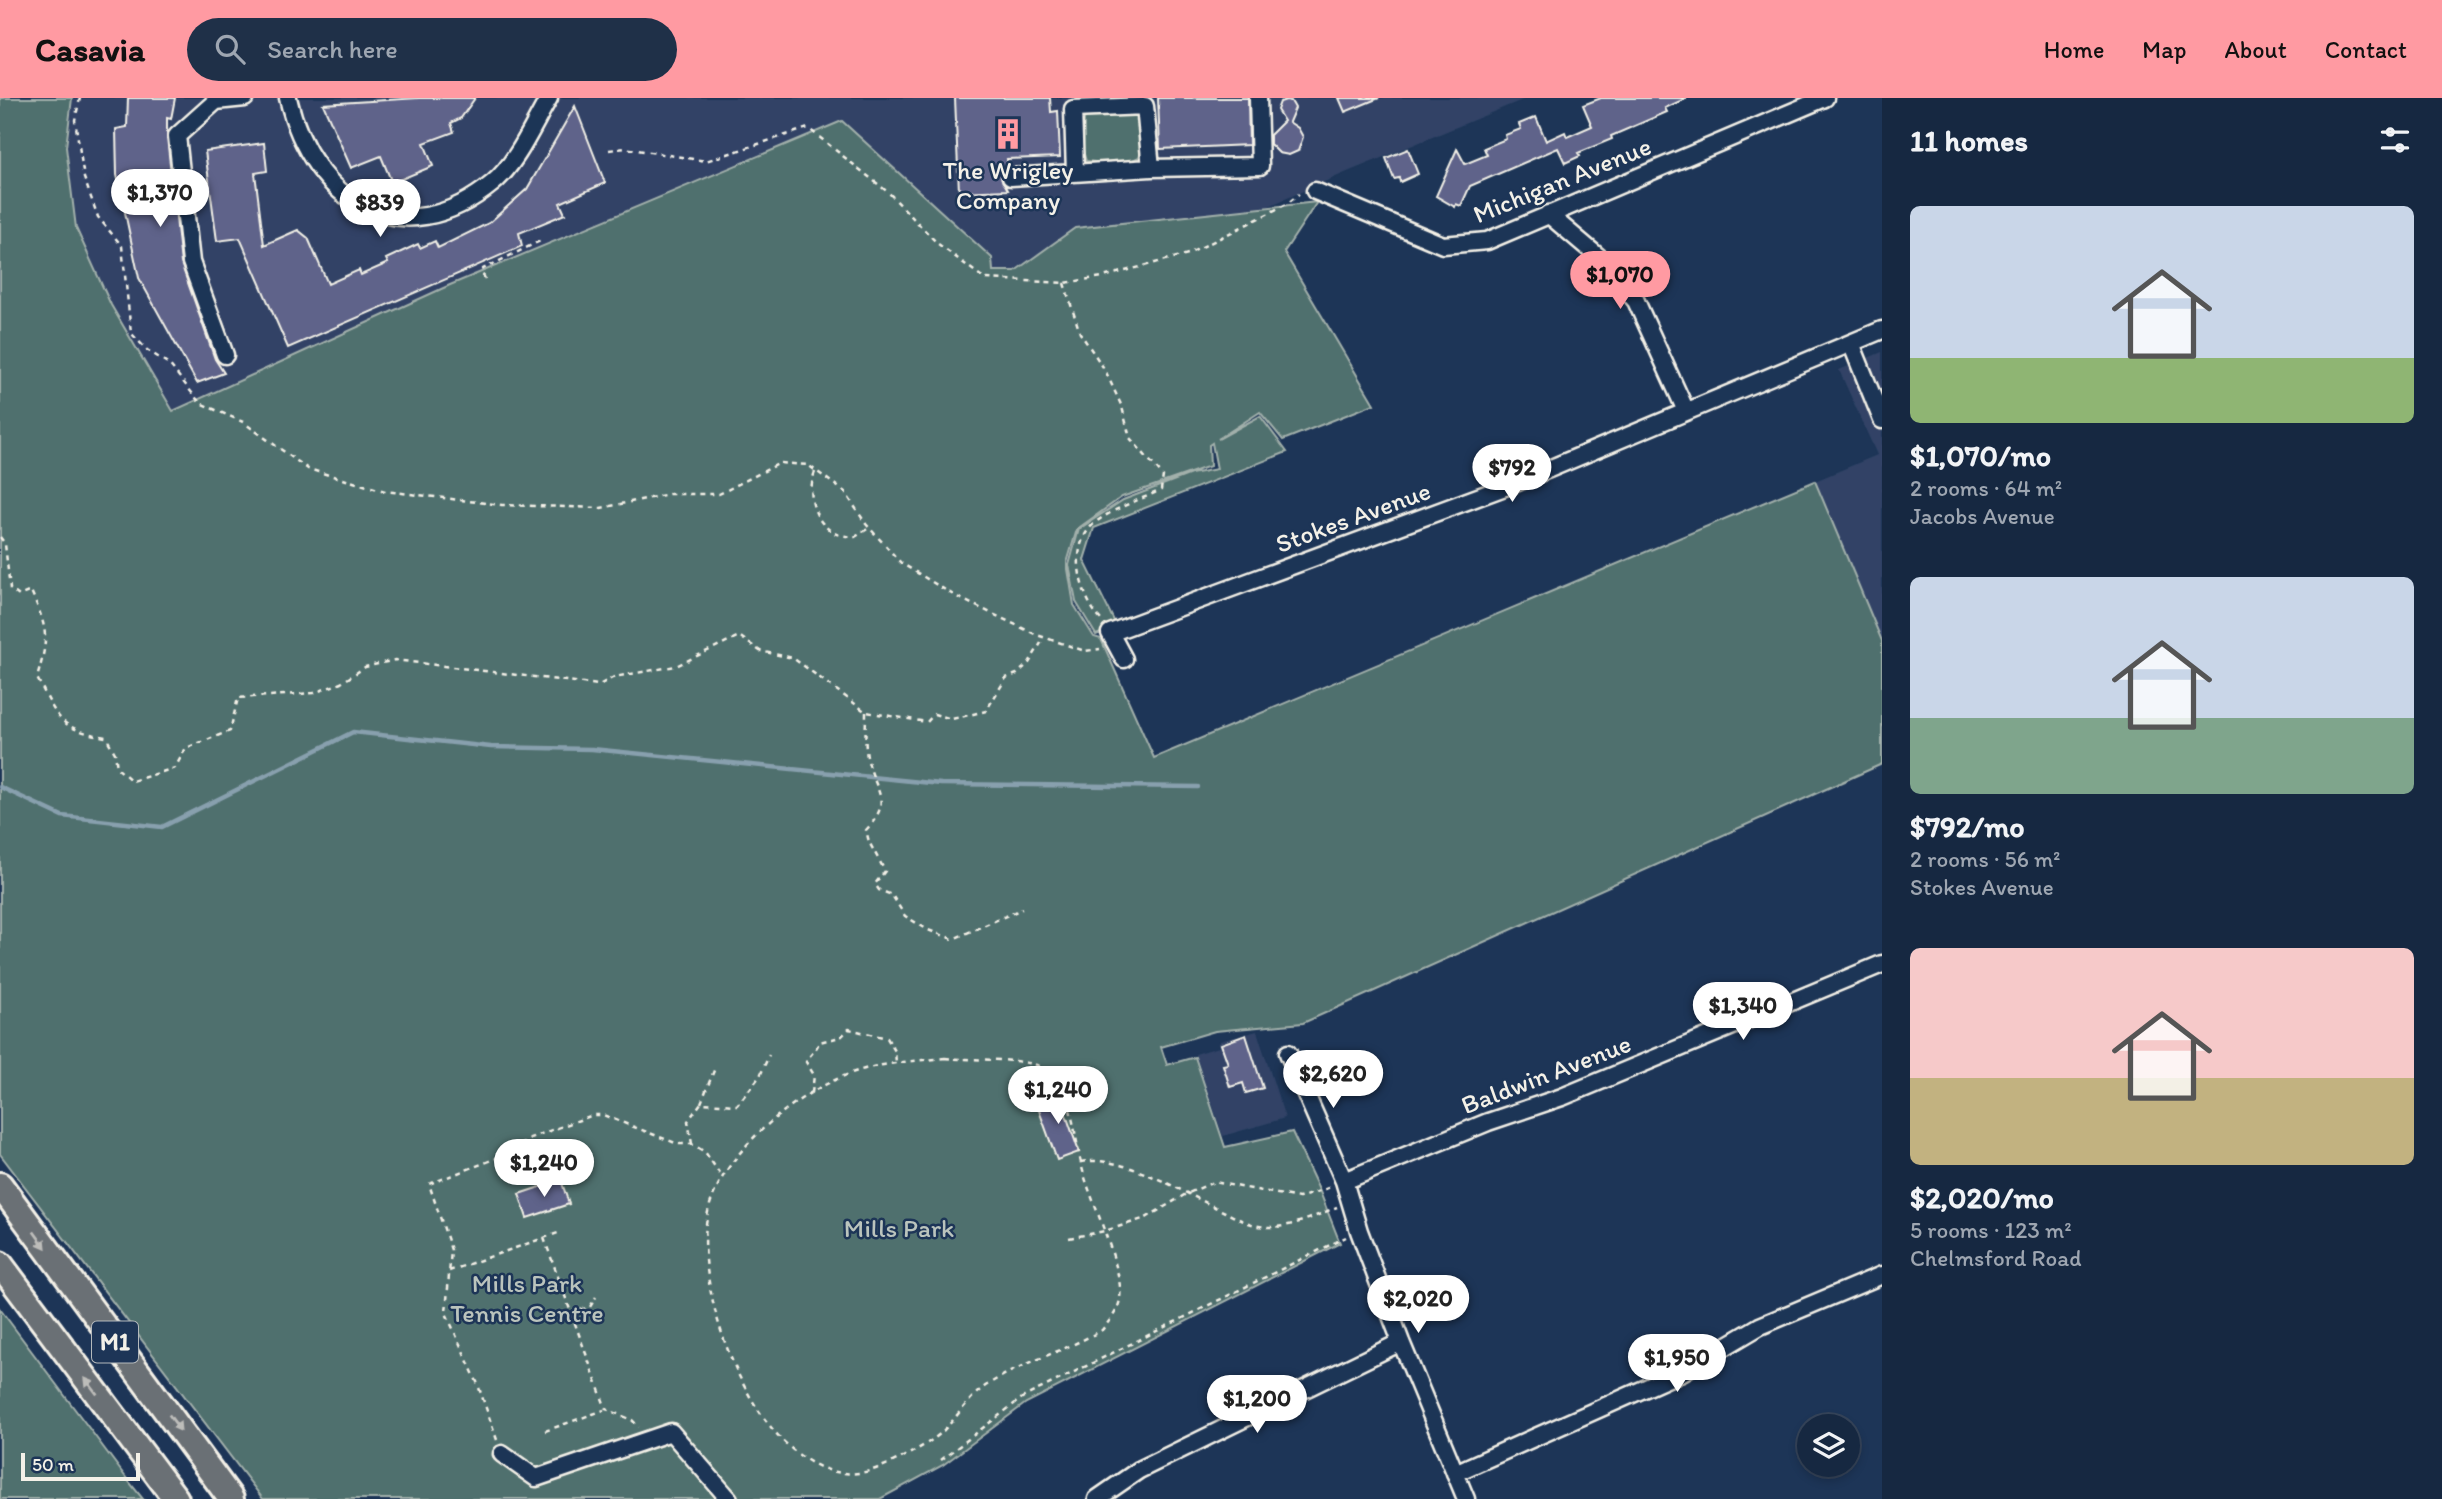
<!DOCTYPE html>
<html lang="en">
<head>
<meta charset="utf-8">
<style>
	:root { --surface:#162841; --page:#1f3048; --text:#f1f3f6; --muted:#9ea6b1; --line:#35445a; --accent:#ff9aa2 }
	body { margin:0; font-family:Itim,sans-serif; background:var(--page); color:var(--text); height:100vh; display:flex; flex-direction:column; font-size:26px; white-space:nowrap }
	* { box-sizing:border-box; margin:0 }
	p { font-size:23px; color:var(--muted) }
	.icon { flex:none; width:38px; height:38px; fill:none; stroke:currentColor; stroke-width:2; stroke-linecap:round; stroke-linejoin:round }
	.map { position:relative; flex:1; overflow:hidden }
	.details { display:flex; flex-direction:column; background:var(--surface); width:560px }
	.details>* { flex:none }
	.buttons { position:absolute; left:1797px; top:1316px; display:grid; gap:14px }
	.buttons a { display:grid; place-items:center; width:63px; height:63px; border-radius:50%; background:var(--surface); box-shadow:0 4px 10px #0003,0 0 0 2px var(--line); font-size:35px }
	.scale { position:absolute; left:21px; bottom:18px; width:119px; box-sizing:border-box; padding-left:7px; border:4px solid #f4f1e8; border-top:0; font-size:19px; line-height:24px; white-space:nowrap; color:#f4f1e8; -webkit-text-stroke:5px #1d3557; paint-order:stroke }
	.price { position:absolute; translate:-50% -60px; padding:0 16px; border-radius:24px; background:#fff; color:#222; font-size:23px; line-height:46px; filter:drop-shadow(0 2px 4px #0008) }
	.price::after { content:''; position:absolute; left:50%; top:42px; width:21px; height:16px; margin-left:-10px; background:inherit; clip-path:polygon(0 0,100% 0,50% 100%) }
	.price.on { background:var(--accent); color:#111 }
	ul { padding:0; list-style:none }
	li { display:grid; align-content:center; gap:14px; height:371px; padding:0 28px }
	li span { display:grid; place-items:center; height:217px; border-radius:10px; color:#555 }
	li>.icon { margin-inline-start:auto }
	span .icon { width:126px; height:126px; fill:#fffc; stroke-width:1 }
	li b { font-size:30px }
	h2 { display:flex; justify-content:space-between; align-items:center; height:84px; padding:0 28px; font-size:30px }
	header { display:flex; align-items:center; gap:42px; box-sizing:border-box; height:98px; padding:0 35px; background:var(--accent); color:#111 }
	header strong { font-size:33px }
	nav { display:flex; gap:38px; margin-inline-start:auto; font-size:24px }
	.search { width:490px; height:63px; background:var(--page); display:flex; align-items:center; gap:18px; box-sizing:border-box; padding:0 24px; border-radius:38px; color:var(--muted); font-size:26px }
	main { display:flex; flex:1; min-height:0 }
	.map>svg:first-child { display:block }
</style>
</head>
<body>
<header>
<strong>Casavia</strong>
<div class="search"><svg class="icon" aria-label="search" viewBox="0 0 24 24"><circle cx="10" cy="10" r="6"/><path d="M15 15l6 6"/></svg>Search here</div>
<nav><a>Home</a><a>Map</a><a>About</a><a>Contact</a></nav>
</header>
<main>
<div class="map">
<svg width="1882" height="1401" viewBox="0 0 1882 1401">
	<rect width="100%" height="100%" fill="#1d3557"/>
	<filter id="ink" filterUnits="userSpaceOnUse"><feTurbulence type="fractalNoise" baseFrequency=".0143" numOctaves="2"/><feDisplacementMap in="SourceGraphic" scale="14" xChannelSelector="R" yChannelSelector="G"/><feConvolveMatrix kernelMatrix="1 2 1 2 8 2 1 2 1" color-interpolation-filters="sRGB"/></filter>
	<g filter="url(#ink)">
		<path fill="#304366" d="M72,0h1455l-182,75 -325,141 -30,-48 -817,145 -62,-106 -35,-77 -10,-81z
			M1882,254v289l-67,-160 62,-26 -38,-85z
			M1257,933l28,87 -62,18 -28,-82 24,-7 1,-6z"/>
		<path fill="#506f6e" stroke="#a2b0ab" stroke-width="2" d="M0,0h72l-6,49 10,81 35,77 62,106 277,-126 392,-164 150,137 1,13h22l60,-43 242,-26 -33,50 90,152 -91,36 -23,-28 -42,27 42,-23 27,36 -193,76 -10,32 33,67 -21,8 -20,-33 -7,-37 10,-36 44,-29 68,-26 26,-5 -5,-26 -3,2 1,21 -88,31 -45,32 -10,34 7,42 20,32 7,2 53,119 661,-277 67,160v123l-579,259 -88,8 -54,16 6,18 28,-8 30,90 67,-15 28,60 20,51 -314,160 -83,62 -63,34h-617l-263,-345z
			M1130,14l10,7 2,29 -3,9 -16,8 -37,-4 -3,-10 1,-32 5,-4z
			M0,1211l130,174 13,16h-143z"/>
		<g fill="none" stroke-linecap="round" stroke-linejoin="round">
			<path stroke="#88a0ae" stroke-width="4.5" d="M0,689l62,29 100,11 191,-95 138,15 101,2 349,35 257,3"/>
		</g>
		<path fill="#5e648a" stroke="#f4f1e8" stroke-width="2" d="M128,0h47l-4,21 -4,-1v19l14,126 34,96 9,14 -27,10 -58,-105 -22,-103 -1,-46 11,-2z
			M419,0h56l-14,20 -10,5 3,9 -30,11 9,23 -41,17 -11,-27 -30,12 -28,-64z
			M955,0h95l1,14 7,-1 2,46 -53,2 1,8 -7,10 7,13 -49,2z
			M1158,0h90l1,47 -89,4z
			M1339,0h40l-34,14z
			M1601,0h86l-22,10 2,4 -56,24 1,3 -34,14 2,3 -15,7 -7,-15 -88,38 -9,20 -5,-2 -1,3 -19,-11 21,-47 8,15 22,-9 -3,-7 22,-9 -1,-4 16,-6 -2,-5 17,-7 10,24 19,-9 2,5 25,-11 -9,-21z
			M1286,2l5,1 4,7 -6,14 9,6 5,9 -5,14 -9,4 -10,-2 -9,-9v-9l14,-14 -7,-11 3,-8z
			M575,8l30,77 -45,20 5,11 -46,19 3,13 -234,102 -48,-110 -23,3 -12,-90 59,-8 3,28 -12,2 9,72 34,-15 10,8 20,46 31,-14 2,5 27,-12 -2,-4 32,-15 2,4 15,-7 3,7 51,-25 38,-34z
			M1408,51l10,25 -18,8 -1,-4 -5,1 -8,-21z
			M1246,937l17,53 -17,5 -3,-10 -13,4 -7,-22 5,-1 -7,-20z
			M1058,994l21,60 -22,8 -21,-58z
			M561,1082l8,24 -42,14 -8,-24z"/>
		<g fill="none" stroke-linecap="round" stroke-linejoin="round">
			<defs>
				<path id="minor" d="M288,0c24,104 114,160 205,85 24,-20 40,-58 56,-85
					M1075,75l-2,-64 72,-3 6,62
					M1011,79l140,-9 109,-2 -2,-68
					M1315,93l128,54 44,-4 338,-143
					M1548,116l52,44 36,43 50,110
					M1851,245l31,77
					M225,257l-34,-93 -14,-126 39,-35 29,-3
					M1124,561l-14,-26 403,-149 369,-154
					M1288,955l56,128 15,50 42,111 65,157
					M1344,1083l144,-59 74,-25 320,-133
					M502,1356l34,24 135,-46 58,67
					M1455,1375l227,-101 78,-46 122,-51
					M1097,1401l42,-29 262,-128"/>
				<path id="highway" d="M0,1087l231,314
					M0,1166l176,235"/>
			</defs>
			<use href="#minor" stroke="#f4f1e8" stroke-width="21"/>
			<use href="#highway" stroke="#f4f1e8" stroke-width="30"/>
			<path stroke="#f4f1e8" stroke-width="2.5" stroke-dasharray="5 5" stroke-linecap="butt" d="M80,0l-5,22 9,58 14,39 24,29 9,87 16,17 22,14 31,39 43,19 65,47 77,22 117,14 99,3 68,-14h50l61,-31 28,2 37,27 21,32 35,39 54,33 82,39 48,16 15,-2
				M609,52l16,-2 81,13 102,-33 81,65 48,50 48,36 79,4 39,-6 85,-23 99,-50 12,-10
				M485,181l-4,-9 59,-29
				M1064,185l16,50 25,37 17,37 8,31 33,38 -2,14c-21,10 -47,18 -65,32 -30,23 -16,76 6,99
				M815,374c-8,20 -3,48 18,60 5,4 15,4 22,5l14,-9
				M0,439l5,7 5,45 9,7 12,-5c17,39 18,46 6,87 21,40 21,51 69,59l9,16 2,15 15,13 43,-13 11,-20 44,-17 8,-33 76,-5 27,-10 24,-16 30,-7 204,25 15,-8 62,-11 63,-30 21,15 33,7 73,54 61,10 7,-8 18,5 34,-8 20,-33 11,-4 12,-11 15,-25
				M866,614c0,15 -2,35 2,49 8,32 25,40 -2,69l3,12 16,29 -10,13 4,6 13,5 13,21 23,14 25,9 69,-30
				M945,960c25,3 86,-2 104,13 24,19 26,72 34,100 8,30 41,99 37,127 -1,13 -11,23 -18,32 -37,21 -79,32 -115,55 -17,11 -29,31 -44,46 -15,15 -63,40 -84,42 -100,11 -169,-182 -151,-261 14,-61 94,-125 153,-142 27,-8 56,-9 84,-12z
				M812,995l2,-18 -8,-13c4,-8 11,-12 13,-20l22,-5 8,-8 38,9 8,13 1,12
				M701,1005l14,-35
				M692,1046l-4,-23 13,-18 36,2 23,-29 9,-21
				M1081,1064c44,-8 104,32 144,50 13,7 31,16 46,15 23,0 44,-11 66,-20
				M544,1140l62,171 26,11 7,7
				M1069,1140l36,-7 41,-13 40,-24 28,-12 85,16 32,-11
				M449,1173l109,-38
				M571,1215l19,-6 6,-10
				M545,1333l59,-21
				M497,1342l-20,-58 -31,-69 5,-63 -22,-66 84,-32 17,-14 63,-23h10l75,29h14l13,8 17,25
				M941,1362l81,-62 324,-161"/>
			<use href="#minor" stroke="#1d3557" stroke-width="16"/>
			<use href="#highway" stroke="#6b6f75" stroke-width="24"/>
		</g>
		<defs><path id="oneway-solid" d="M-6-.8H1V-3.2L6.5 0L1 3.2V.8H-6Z" transform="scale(1.75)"/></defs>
		<g fill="#bdbdba">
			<use href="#oneway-solid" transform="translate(40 1142) rotate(54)"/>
			<use href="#oneway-solid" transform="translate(91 1288) rotate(-127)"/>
			<use href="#oneway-solid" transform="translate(175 1325) rotate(54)"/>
		</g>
	</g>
	<defs>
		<symbol id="building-bare" viewBox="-9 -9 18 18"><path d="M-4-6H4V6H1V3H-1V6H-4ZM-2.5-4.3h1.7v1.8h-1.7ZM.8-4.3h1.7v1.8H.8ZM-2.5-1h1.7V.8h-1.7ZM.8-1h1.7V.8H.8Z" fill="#ff9aa2" stroke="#1d3557" stroke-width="2.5" paint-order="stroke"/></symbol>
	</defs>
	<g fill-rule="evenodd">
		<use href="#building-bare" x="986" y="14" width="44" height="44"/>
	</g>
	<g text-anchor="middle" stroke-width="5" stroke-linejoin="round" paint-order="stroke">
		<rect fill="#1d3557" stroke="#b4b9bc" stroke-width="2" x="92" y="1223.5" width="46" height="41" rx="5"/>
		<g font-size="24" font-weight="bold" fill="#f4f1e8">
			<text x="115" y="1252">M1</text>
		</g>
		<g font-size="26" fill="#f4f1e8" stroke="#1d3557">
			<text x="1008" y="81">The Wrigley<tspan x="1008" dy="30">Company</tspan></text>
		</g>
		<g font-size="26" fill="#f4f1e8" stroke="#1d3557">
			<text transform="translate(1562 82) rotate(-22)" y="9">Michigan Avenue</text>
			<text transform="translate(1353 419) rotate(-20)" y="9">Stokes Avenue</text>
			<text transform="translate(1546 976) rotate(-21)" y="9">Baldwin Avenue</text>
		</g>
		<g font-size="26" fill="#bbc4bd" stroke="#1d3557">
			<text x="899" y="1139">Mills Park</text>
			<text x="527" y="1194">Mills Park<tspan x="527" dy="30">Tennis Centre</tspan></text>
		</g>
	</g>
</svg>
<div class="buttons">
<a><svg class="icon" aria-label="layers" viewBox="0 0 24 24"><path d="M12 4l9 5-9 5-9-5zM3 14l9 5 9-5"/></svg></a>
</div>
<div class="scale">50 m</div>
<b class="price" style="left:160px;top:131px">$1,370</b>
<b class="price" style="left:380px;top:141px">$839</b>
<b class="price on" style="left:1620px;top:213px">$1,070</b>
<b class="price" style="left:1512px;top:406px">$792</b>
<b class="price" style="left:1743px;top:944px">$1,340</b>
<b class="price" style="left:1333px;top:1012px">$2,620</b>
<b class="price" style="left:1058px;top:1028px">$1,240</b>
<b class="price" style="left:544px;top:1101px">$1,240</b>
<b class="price" style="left:1418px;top:1237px">$2,020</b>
<b class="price" style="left:1677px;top:1296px">$1,950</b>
<b class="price" style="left:1257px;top:1337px">$1,200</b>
</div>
<section class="details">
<h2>11 homes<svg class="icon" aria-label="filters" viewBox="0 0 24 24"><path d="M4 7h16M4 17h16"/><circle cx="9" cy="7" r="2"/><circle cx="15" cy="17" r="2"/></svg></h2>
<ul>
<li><span style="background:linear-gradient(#c9d6e8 70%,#8fb573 0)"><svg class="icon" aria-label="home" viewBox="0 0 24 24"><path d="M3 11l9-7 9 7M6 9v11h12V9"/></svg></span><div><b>$1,070/mo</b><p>2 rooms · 64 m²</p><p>Jacobs Avenue</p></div></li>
<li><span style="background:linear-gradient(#c9d6e8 65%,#7fa58c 0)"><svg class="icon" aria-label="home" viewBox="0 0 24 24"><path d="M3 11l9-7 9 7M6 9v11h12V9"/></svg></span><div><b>$792/mo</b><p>2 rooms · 56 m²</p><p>Stokes Avenue</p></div></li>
<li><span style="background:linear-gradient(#f6c9c9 60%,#c2b280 0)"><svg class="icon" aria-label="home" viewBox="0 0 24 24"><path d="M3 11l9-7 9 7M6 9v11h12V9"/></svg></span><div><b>$2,020/mo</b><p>5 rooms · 123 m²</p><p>Chelmsford Road</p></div></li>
</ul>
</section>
</main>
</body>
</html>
